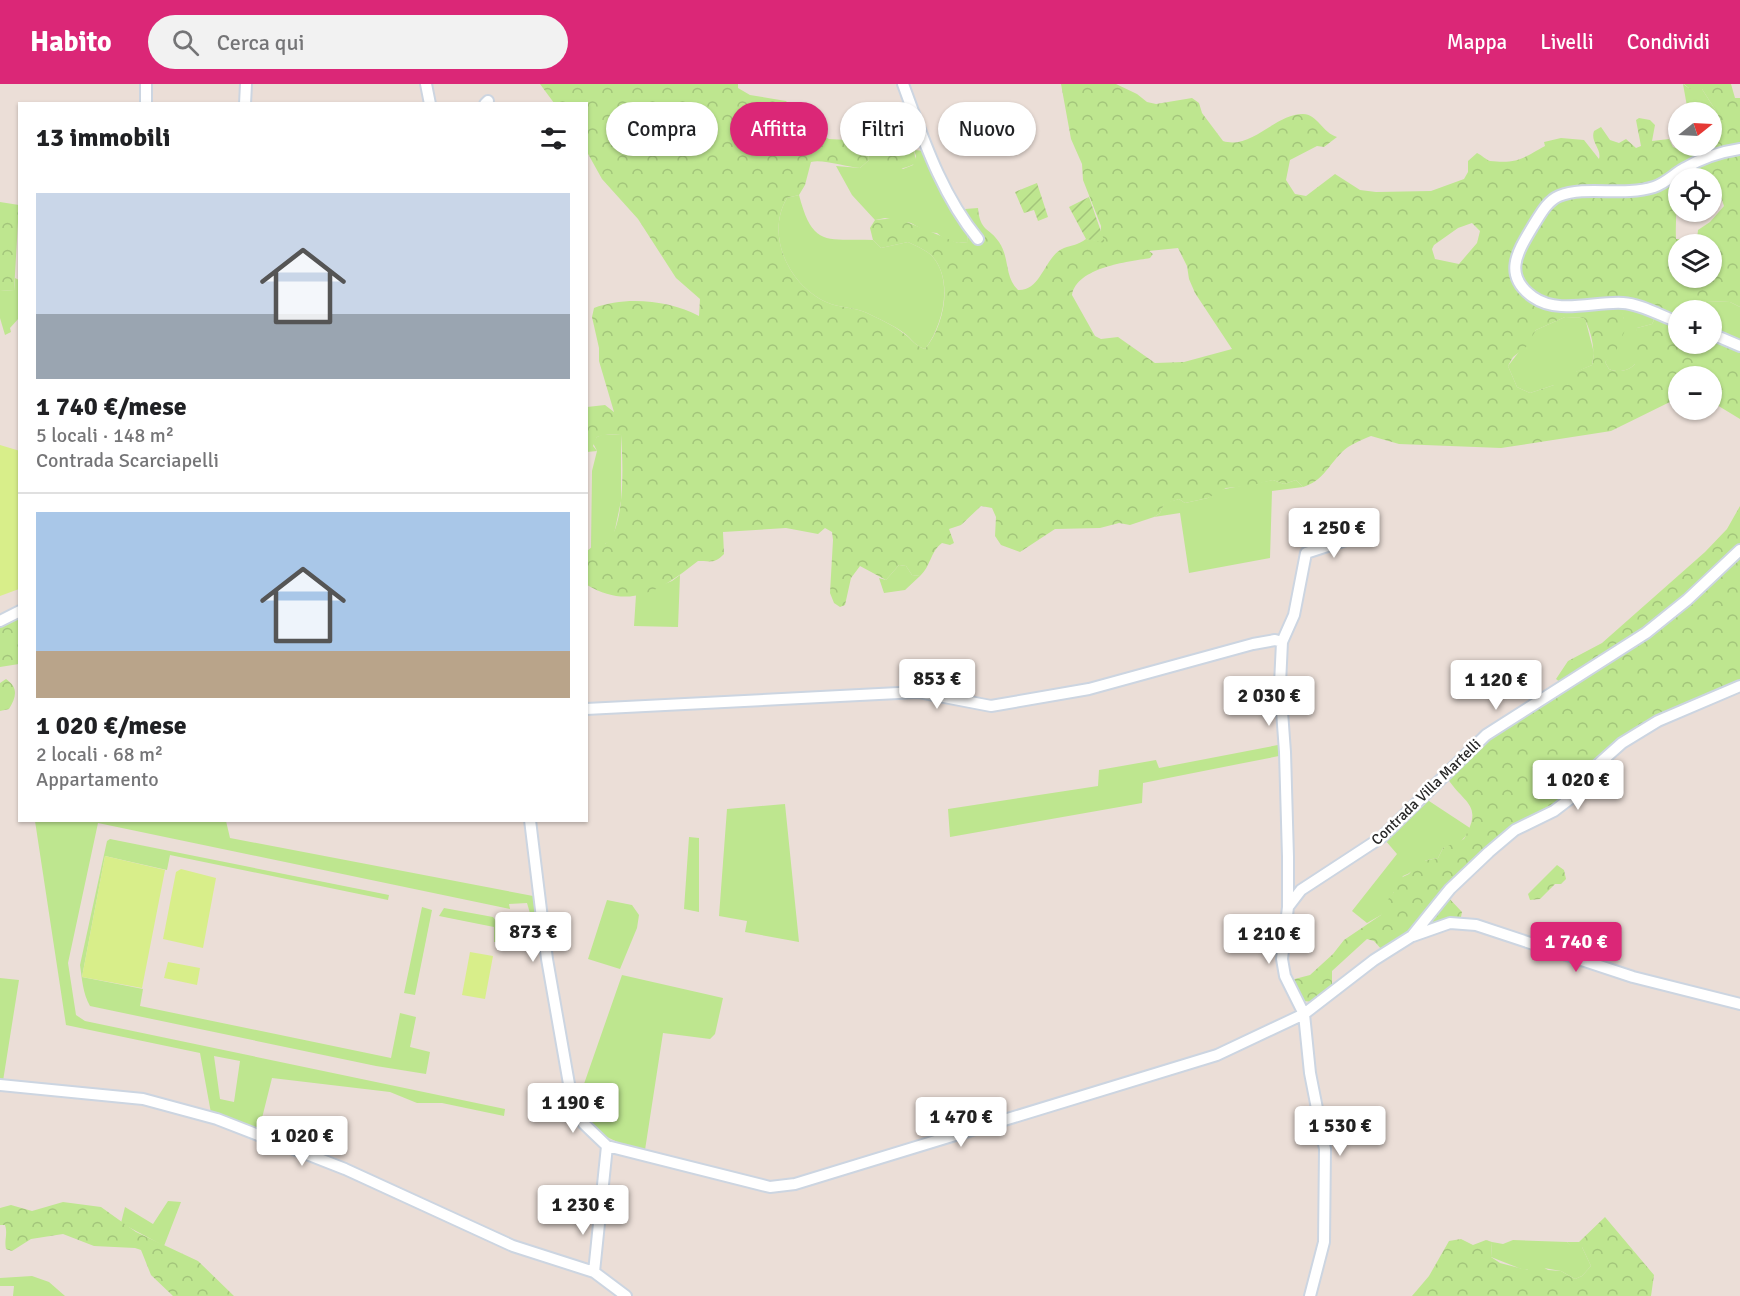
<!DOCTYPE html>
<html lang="it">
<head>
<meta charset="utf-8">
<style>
	:root { --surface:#fff; --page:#f2f2f2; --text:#202124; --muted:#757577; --line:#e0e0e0; --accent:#db2777 }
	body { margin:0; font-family:Signika,sans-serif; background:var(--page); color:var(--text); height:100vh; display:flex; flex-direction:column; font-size:22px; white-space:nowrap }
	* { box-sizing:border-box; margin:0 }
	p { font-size:20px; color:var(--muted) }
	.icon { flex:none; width:33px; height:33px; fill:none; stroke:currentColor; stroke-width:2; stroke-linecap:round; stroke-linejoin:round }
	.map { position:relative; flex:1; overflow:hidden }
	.details { position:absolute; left:18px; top:18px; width:570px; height:720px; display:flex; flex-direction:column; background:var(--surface); border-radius:0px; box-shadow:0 2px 4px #0004 }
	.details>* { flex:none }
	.top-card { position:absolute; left:606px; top:18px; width:570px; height:54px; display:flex; gap:12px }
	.needle { width:39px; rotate:72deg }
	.controls { position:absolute; left:1668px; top:18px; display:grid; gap:12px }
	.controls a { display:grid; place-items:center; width:54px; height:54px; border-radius:50%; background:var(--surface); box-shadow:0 2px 4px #0004; font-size:30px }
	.price { position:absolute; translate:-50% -51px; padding:0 14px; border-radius:6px; background:#fff; color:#222; font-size:20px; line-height:39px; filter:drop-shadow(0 2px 3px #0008) }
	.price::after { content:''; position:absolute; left:50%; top:36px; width:18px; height:14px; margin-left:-9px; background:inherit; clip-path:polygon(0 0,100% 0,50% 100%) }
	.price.on { background:var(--accent); color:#fff }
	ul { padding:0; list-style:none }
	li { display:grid; align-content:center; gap:12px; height:318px; padding:0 18px }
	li+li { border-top:2px solid var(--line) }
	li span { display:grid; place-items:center; height:186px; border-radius:0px; color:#555 }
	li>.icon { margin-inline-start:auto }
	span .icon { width:108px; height:108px; fill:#fffc; stroke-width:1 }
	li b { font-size:26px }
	h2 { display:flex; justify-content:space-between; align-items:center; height:72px; padding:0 18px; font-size:26px }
	.pill { padding:0 21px; border-radius:27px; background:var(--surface); box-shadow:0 2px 4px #0004; font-size:21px; line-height:54px }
	.pill.on { background:var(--accent); color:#fff }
	header { display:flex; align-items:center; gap:36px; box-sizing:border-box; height:84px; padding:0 30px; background:var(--accent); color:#fff }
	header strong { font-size:28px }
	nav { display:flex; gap:33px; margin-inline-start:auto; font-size:21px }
	.search { width:420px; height:54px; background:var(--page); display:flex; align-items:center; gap:15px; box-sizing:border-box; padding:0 21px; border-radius:33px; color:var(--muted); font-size:22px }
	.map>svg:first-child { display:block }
</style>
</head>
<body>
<header>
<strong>Habito</strong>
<div class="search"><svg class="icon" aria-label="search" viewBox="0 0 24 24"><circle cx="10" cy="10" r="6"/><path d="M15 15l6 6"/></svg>Cerca qui</div>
<nav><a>Mappa</a><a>Livelli</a><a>Condividi</a></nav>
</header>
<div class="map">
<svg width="1740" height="1212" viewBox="0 0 1740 1212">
	<defs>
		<pattern id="forest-crowns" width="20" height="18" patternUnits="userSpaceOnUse" patternTransform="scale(1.5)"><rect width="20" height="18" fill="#bee68f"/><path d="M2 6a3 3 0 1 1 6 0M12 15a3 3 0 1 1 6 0" fill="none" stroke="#a3c57b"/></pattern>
		<pattern id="garden-furrows" width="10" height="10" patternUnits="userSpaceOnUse" patternTransform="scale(1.5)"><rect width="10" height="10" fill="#bee68f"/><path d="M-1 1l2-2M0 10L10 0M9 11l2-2" fill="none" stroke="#a3c57b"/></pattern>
	</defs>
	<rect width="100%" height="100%" fill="#ebded7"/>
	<path fill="#bee68f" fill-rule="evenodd" d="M1683,0l7,5h12l14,22 -4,4 -24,-3z
		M868,62l17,1 -4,8 22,14 10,-4 3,-9 -2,-6 11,1 42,79 1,12 -10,1 -14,-4 -7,-6 -10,-1 -16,-9 -26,-5 -10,2 -23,-25 -16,-29 24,2 9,-8z
		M799,111c14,54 28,43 74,45l8,8 27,-6c8,4 18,8 24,14 22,24 11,70 -7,93 -10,-3 -13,-10 -21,-16 -11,-8 -25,-14 -37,-20 -13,-6 -28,-5 -41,-11 -37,-17 -61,-67 -39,-104z
		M15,194l4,2v38l-9,10 1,4 -6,3 -5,-17v-28l14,1z
		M1706,217l24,1 10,5v33l-28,-13v-17h-15z
		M1620,222l26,7 8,7 -2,4 -15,4 -2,36c-6,7 -17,9 -26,5l-4,-7 7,-9 12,-33z
		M1565,233l20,1 9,35 -2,12 -16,7 -1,13h-21l-24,8 -13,-6 -9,-21 28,-36z
		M604,350l17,1v66l-8,38 -8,5 -14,4 1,-77 5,-20 -4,-8 4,-6z
		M1273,396l11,4 12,-4 7,7 -31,4 -2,67 -81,15 -9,-60 -26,4 6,-4 4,-10 15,-4 6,4 23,-5 11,-8z
		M899,481l7,1 6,9 8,1 -15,14 -21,3 -5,-15 7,2z
		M680,491l-2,52 -44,-1 2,-31 36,-14z
		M1283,660l1,11 -141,28 -1,20 -192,34 -2,-28 150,-23 1,-16 57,-10 3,8z
		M1426,715l44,29c-6,14 -13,16 -27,20l-5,10c-26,3 -18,12 -35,18l-22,39 -14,8 -15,-12 45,-57 -12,-14z
		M785,720l14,138 -54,-10 2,-11 -28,-5 8,-107z
		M35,737h191l4,17 303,58 4,33 -3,-2 -7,-24 -18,1 1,5 -412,-86 -30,140 8,52 9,6 420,88 -1,7 -62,-13h-25l-27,-11 -118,-14 -13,52 -48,-17 -11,-60 -134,-28zM214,972l26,5 -6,41 -14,-3z
		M689,753l10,1v74l-15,-3z
		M110,755l279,56 -1,5 -218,-45 -3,15 -62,-14 -23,121 61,12 -3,17 251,52 9,-45 16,4 -6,30 20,5 -4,22 -50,-8 -286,-60c-7,-12 -8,-27 -10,-41l27,-124z
		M607,816l25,5 7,10 -2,13 -17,41 -32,-10z
		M422,823l10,3 -17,85 -11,-2z
		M444,824l49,9 6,8 2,17h-7v-15l-55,-11z
		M622,891l101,23 -8,36 -5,5 -47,-6 -18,117c-30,-7 -55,-16 -68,-46z
		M0,894l19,2 -16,101h-3z
		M168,1117l13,1 -17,44 -43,-23 4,-16 28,17z
		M1513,1156l54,2 6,5h9l9,19 -9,10 -7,3 -14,-8 -17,-3 -20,2 -33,-13 1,-15 11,2z
		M32,1192l17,6 16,14h-52l1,-10h-14v-8z"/>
	<path fill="url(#forest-crowns)" fill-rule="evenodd" d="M540,0h198v4l12,7 36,6 26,29 17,9 38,2 2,19 -9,8c-14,-1 -37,-9 -49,-6l-6,23 -6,10 -12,3c-22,37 2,87 39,104 13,6 28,5 41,11 12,6 26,12 36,20 9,6 12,13 22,16 19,-23 29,-69 7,-93 -6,-6 -16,-10 -24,-14l-27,6 -8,-8 -3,-12 5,-8 22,-2 61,25 10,-1 -1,-12 -8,-25 6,4 13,-1c2,24 11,19 21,34 11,16 5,34 19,48 24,1 26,-34 46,-42 8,-3 14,-3 22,-9l14,2 1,-15 -18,-46 -1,-16 -11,-25 -10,-55h55l21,10 10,8 9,2 36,-6 7,5 3,10 21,28c28,9 52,-27 80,-27 14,0 20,19 34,23l-13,10 -7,-1 -27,14 -4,20 9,14 11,2 29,-22 25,16 16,2 55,-1 33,-12 4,-7v-11l9,-8c5,2 9,7 13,8 28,3 33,-3 55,-15l-1,-4 17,-4 23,2 15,19c3,-10 -9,-17 -5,-28l7,-4 9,13 9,3 7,-4 10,9 5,-2 -5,-26 3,-2 11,2 5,5 -3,16 17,-2 4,8c15,6 24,-1 39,-1v-31l4,-4 -14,-22h-12l-6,-5h47l4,14h5v209l-10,-5 -24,-1 -9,9h-19v34h34v-17l28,13v79l-28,-17v-26h-34v22l-67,33 -110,17 -102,-4 -28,-8c-10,4 -22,9 -29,16 -14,14 -19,29 -39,35l-7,-7 -12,4 -11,-4 -24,6 -23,2 -18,10 -23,5 -6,-4 -15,5 -4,9 -6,4 -24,8 -11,-2 -19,5 -45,1 -35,23 -19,-7 -6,-9 1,-19 -4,-9 -11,-2 -20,19 -12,4 5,14 -4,2 -8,-2c-12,9 -11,23 -22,33l-8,-1 -6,-9 -7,-1 -13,15 -26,-14 -9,12 -6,27 -5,2 -6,-4 -4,-10 3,-53 -1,-8 -7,-4 -7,6 -32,-6 -63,4 1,22c-9,10 -14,7 -26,7 -36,28 -67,50 -111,24v-34l11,-9 7,2c21,-14 18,-84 16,-109l-14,-1 -10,3 -4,9 4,5 -10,1v-45l18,-2 9,7 -15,-51v-13l-7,-31 2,-9c31,-12 75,-8 105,8l1,-17 -24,-21 -38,-59 -36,-40 -15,-27 -1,-48 -32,-1zM1678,94h34v11c7,3 10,10 12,17l-14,16 -12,8 -1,9h-21c-1,-21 2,-40 2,-61zM1472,139l8,8 -3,12 -18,21 -24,-5 -3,-10 2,-4 24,-17zM1678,160h34v34h-34zM1178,164l9,18 2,13 6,14 37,56 -48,13 -29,1 -37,-26 -17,2 -6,-3 -23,-41c5,-28 56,-33 78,-37l3,-4 -4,-3zM1621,222l24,7 9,7 -2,4 -15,4 -3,9 1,27c-6,7 -17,9 -26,5l-4,-7 11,-11 10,-23zM1565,233l19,1c7,12 12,33 8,47l-17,7v13h-21l-24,8 -13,-6 -9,-21 5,-9 13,-10 10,-17z
		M885,63l29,3 2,13c-12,7 -24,8 -35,-1z
		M0,118l19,3 -5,86 -14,-1z
		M1740,422v178l-89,39 -78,69 -39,27 -90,74 18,19 -2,10 -77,29 -9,-10 -7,-2 -35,32v18l-19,13 -9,-1 -11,-14 -2,-7 19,-5 23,-21 11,-14 37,-25 1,-8 12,-15 -1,-6 3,-6 13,-6 9,-12 20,-4 5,-10 21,-9c20,-35 0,-35 -16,-60l45,-46 72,-47 -9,-7 12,-18 34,-18 103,-91 22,-23z
		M19,528v52l-19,3v-45z
		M6,595c13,9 10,18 3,30l-9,2v-28z
		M1557,781l7,5 2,9 -5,5h-6l-15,15 -10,1 -2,-6z
		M63,1118l38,5 35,25 62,29 36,35h-61l-22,-21 -10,-25 -6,-2 -41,-2 -31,-12 -32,5 -19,12 -6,-2c-2,-9 2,-15 -1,-24h-5v-17l11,-3 21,6z
		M1605,1133l49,58 -3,21h-239l17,-20 20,-35 12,-2 12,6 13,-5 6,2 -1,15 9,6 27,7 9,-7 12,7 13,1 14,8 7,-3 9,-10 -9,-19h-10l-5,-5h12z"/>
	<path fill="url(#garden-furrows)" d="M1037,99l11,34 -10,4 -4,-11 -10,3 -9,-21z
		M1089,113l16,46 -19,-4 -17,-32z"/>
	<path fill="#d8ee8a" d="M0,361l20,6 -1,138 -19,7z
		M105,772l60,14 -23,118 -60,-11z
		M181,785l35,9 -13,70 -40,-9 13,-67z
		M470,868l23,4 -8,43 -23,-4z
		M168,878l32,6 -3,17 -33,-7z"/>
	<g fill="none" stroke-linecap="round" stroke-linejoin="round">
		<defs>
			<path id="minor" d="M426,0l4,20
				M903,0c20,54 38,110 75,155
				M146,20v-20
				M245,20l1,-20
				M485,20l3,-3
				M1678,238c-17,-6 -37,-18 -55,-19 -28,-2 -65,12 -90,-6 -31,-22 -15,-46 0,-71 7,-11 14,-25 26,-30 28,-11 63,1 95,-9 12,-4 20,-13 31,-19 17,-10 35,-16 55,-19
				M1712,250l28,12
				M0,537l20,-10
				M586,625l332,-17 73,14 98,-17 164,-45 22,-4 7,2
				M530,736l17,139 25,142 12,23 23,22 163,41 25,-3 422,-129 87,-41 70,-54 38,-24 38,-47 39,-37 26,-22 39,-19 17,-13 23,-30 28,-25 36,-22 82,-35
				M1288,823l13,-17 81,-53 104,-102 160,-102 41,-33 53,-50
				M1413,852l37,-13 26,2 157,52 107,27
				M0,1001l143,14 74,20 128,50 168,77 81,26
				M607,1062l-13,126 32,24
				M1310,1212l14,-54 1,-93 -15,-76 -6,-59 -19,-38 -3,-17 6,-52v-50l-3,-105 -5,-68 2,-42 12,-27 12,-62 46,-15"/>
		</defs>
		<use href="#minor" stroke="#ccd5e1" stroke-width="14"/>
		<use href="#minor" stroke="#fff" stroke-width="10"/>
	</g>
	<g text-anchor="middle" stroke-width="5" stroke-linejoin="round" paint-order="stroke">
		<g font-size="15" fill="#272727" stroke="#fff">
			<text transform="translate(1426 708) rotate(-44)" y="5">Contrada Villa Martelli</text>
		</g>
	</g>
</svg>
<div class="controls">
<a><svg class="needle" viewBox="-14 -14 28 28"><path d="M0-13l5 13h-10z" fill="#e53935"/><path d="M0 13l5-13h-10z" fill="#757577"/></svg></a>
<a><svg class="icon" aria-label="locate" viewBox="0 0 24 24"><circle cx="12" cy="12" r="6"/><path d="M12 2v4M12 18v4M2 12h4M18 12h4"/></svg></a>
<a><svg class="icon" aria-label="layers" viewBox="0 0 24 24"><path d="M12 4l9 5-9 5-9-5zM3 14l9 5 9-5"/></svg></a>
<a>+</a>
<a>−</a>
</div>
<b class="price" style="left:1334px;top:475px">1 250 €</b>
<b class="price" style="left:937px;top:626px">853 €</b>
<b class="price" style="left:1496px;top:627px">1 120 €</b>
<b class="price" style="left:1269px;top:643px">2 030 €</b>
<b class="price" style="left:1578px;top:727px">1 020 €</b>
<b class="price" style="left:533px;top:879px">873 €</b>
<b class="price" style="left:1269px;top:881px">1 210 €</b>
<b class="price on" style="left:1576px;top:889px">1 740 €</b>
<b class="price" style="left:573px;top:1050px">1 190 €</b>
<b class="price" style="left:961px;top:1064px">1 470 €</b>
<b class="price" style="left:1340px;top:1073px">1 530 €</b>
<b class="price" style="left:302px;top:1083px">1 020 €</b>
<b class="price" style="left:583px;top:1152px">1 230 €</b>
<div class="top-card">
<a class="pill">Compra</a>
<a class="pill on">Affitta</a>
<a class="pill">Filtri</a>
<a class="pill">Nuovo</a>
</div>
<section class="details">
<h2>13 immobili<svg class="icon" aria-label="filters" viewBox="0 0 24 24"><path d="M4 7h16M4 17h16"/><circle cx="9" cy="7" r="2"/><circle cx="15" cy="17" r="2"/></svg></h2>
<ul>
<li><span style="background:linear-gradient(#c9d6e8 65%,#9aa5b1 0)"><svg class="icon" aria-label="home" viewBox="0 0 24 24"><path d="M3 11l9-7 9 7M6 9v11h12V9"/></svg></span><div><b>1 740 €/mese</b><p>5 locali · 148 m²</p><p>Contrada Scarciapelli</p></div></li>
<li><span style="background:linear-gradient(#a9c7e8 75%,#b9a48a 0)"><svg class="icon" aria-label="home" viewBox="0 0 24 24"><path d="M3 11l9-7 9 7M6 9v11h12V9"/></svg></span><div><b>1 020 €/mese</b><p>2 locali · 68 m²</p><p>Appartamento</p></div></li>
</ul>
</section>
</div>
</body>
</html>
